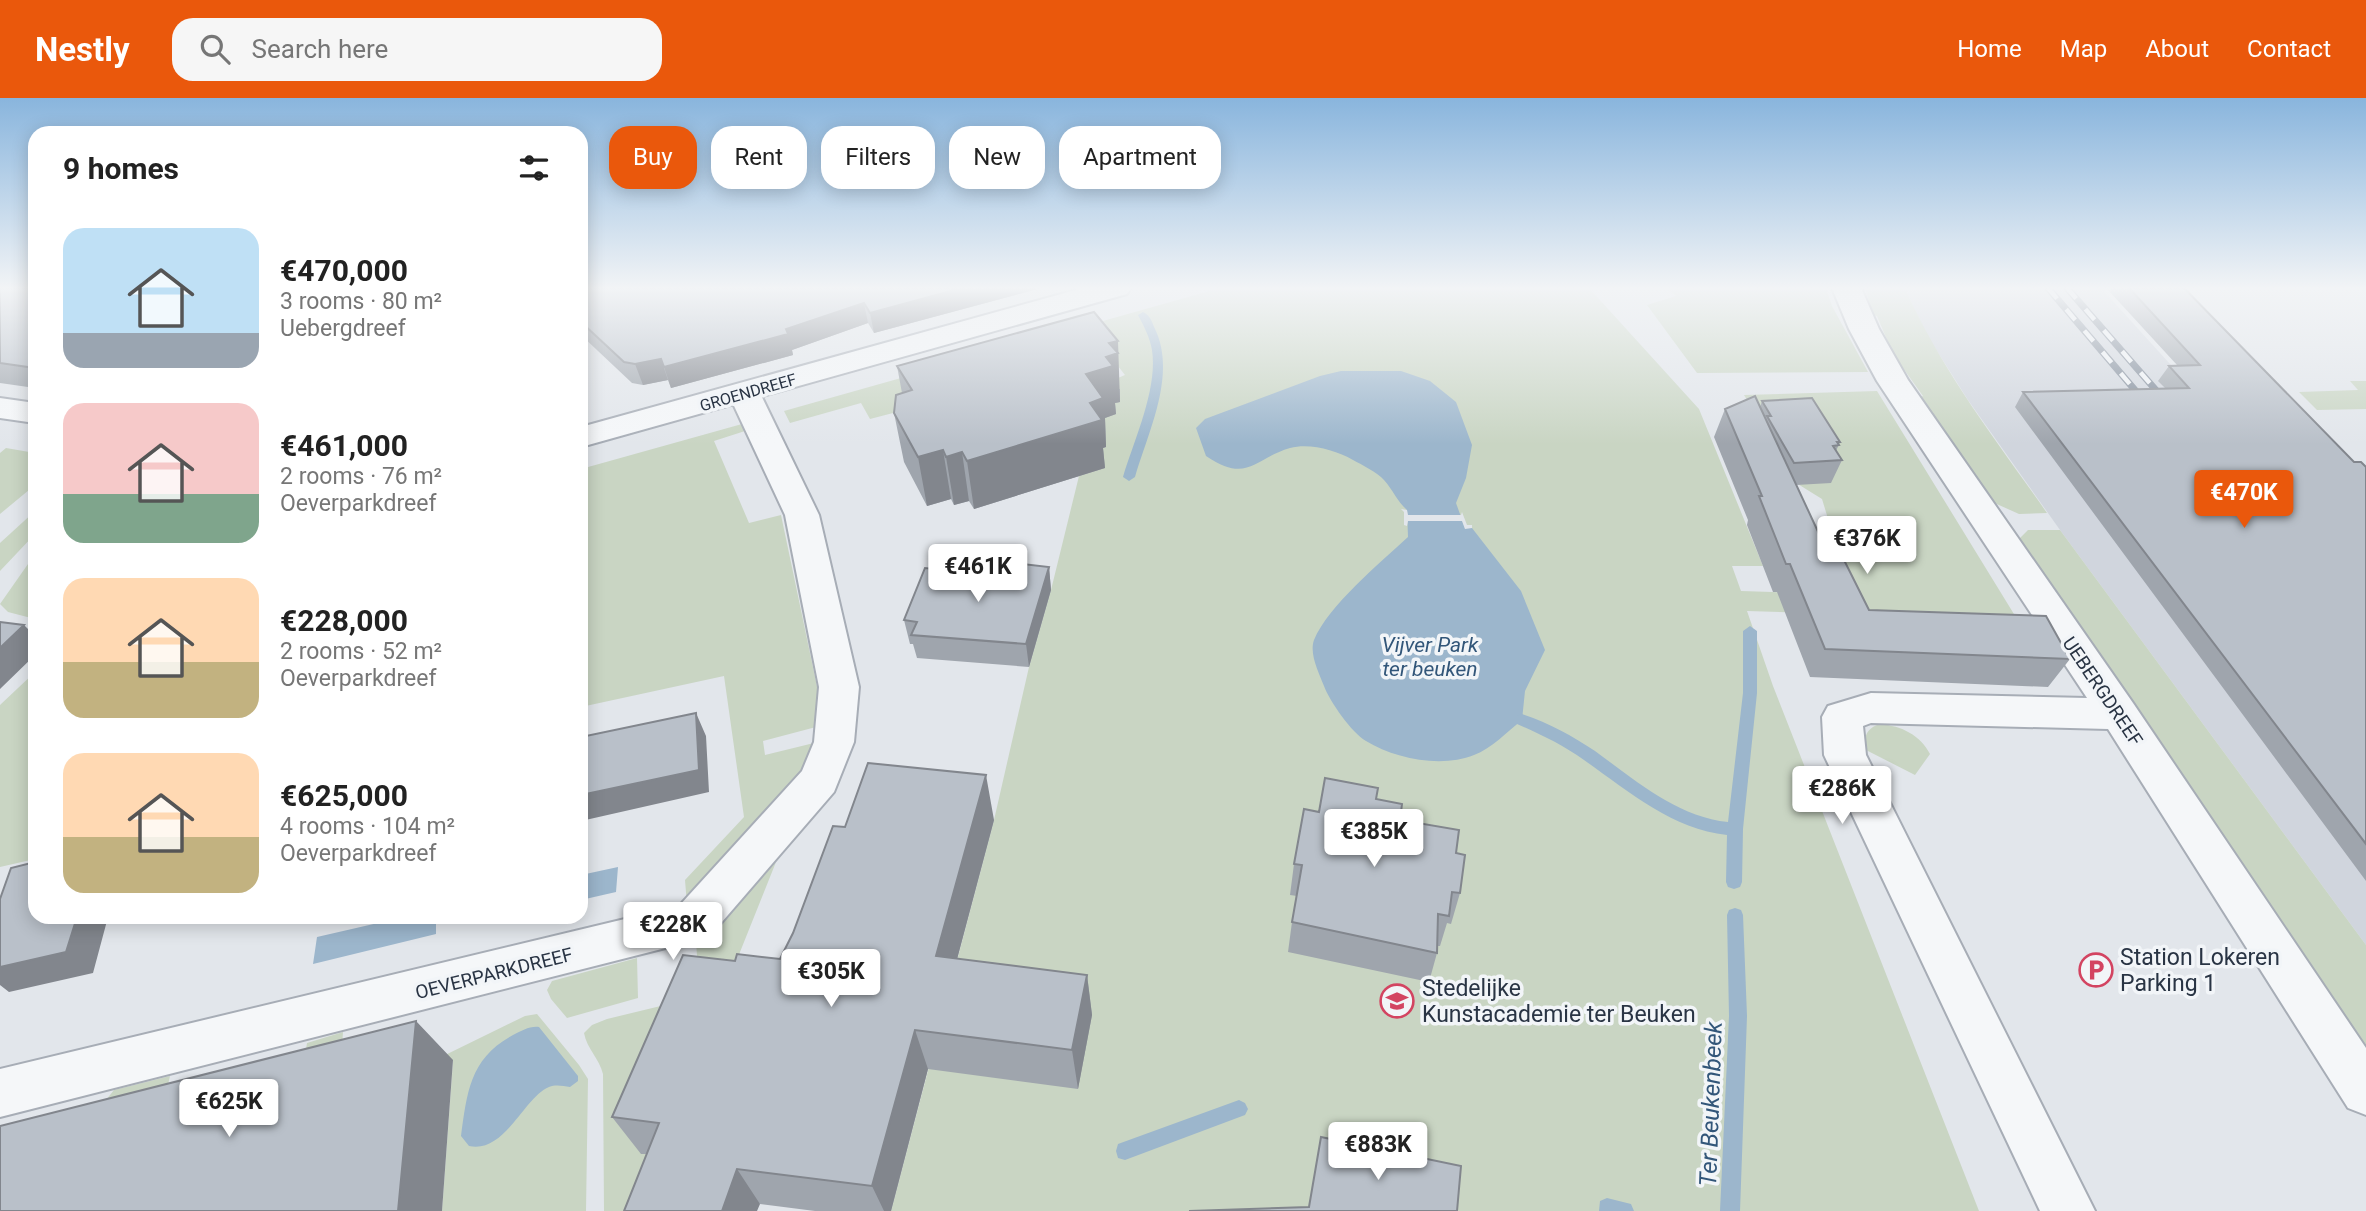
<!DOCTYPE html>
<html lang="en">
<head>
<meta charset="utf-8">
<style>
	:root { --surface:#fff; --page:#f6f6f6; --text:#222; --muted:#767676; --accent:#ea580c }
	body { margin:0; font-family:Roboto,sans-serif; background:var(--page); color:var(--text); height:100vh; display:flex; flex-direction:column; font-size:26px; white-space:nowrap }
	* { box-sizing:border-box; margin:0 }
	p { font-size:23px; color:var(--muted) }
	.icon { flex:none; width:38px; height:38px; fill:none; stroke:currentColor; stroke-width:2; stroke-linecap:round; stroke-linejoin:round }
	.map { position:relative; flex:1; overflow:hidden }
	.details { position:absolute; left:28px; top:28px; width:560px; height:798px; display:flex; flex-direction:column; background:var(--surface); border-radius:21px; box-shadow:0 4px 18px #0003 }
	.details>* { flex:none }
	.top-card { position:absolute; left:609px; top:28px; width:665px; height:63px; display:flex; gap:14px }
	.price { position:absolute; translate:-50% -60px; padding:0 16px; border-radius:7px; background:#fff; color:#222; font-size:23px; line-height:46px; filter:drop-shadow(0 2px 4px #0008) }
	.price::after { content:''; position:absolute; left:50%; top:42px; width:21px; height:16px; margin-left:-10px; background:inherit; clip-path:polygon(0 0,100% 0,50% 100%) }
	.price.selected { background:var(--accent); color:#fff }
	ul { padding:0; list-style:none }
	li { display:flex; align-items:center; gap:21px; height:175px; padding:0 35px }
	li span { display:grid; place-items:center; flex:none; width:196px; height:140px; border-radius:21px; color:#555 }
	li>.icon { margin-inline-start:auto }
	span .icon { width:84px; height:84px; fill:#fffc; stroke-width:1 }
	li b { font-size:30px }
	h2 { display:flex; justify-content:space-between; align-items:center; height:84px; padding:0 35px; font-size:30px }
	.pill { padding:0 24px; border-radius:21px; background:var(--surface); box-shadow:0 4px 18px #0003; font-size:24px; line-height:63px }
	.pill.selected { background:var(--accent); color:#fff }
	header { display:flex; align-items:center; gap:42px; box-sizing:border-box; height:98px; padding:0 35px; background:var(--accent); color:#fff }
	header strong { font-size:33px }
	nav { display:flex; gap:38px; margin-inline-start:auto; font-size:24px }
	.search { width:490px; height:63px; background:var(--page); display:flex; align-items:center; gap:18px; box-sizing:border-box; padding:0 24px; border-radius:21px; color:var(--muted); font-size:26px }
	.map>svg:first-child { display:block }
</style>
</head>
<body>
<header>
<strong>Nestly</strong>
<div class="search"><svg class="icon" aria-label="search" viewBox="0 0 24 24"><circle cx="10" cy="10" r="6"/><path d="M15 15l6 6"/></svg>Search here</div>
<nav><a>Home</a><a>Map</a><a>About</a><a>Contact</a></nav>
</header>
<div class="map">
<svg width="2366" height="1113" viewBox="0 0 2366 1113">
	<rect width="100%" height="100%" fill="#e2e6eb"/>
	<path fill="#d0d5dd" d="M1905,190h196l138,152 127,156v349l-306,-415 -92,-130 -43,-68z"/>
	<path fill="#c9d5c3" d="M1220,190h369l110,121 64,157h-31l9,25 90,3 -32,-64h25l5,-8 -7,-23 -47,-29 -19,-55 -12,-20 133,-4 140,228 -270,-8 26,75 206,525h-1088l103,-391 35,-153 22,-77 28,-114 25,-8 -11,-17 13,-4 -17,-24 24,-43 12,-5 -15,-19 -214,53 -3,4 -23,6 -9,-16 -71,20 -6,-12z
		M1666,190h160l6,18 36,66 -171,1 -50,-68 29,-9z
		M1865,190h40c36,82 91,152 142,225l-28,1 -29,-13 -70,-104 3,-1 -30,-42 -16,-38 -4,-1z
		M2350,283h16v28l-49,1 -18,-18 59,-2z
		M742,326l3,7 -31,10 35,82 32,-8 38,181 -3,31 -53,14 2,14 49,-12 -6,21 -121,141 -2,-25 59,-63 -20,-141 -143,31v-238z
		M6,350l29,5v32l-35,29v-61z
		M35,413v23l-35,37v-28z
		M2028,432h32l306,415v112l-348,-517z
		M35,456v65l-27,-7 -8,-8z
		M35,574v187l-35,8v-162z
		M1880,626c22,2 40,11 50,30l-15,21 -49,-25c-3,-14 1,-22 14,-26z
		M776,764l-48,120h-29l-3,-40 8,1z
		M637,860l1,40 -71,20 -16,-19 -4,-9 5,-9z
		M706,897l-64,158 43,6 -19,52h-62l-1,-137c-4,-16 -16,-25 -19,-41l8,-8 15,-6z
		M537,916l42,51 9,14 -2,132h-144l11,-150 -18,-1 90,-44z
		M343,934l-3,42 -206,42 -28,-16 8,-10 56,-14 -8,34 140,-35 5,-32z"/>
	<path fill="#9cb6cc" d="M1341,273h60l29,10 26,21 16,43 -6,33 -10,25 9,25h7l49,63 24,59 -20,41 -3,29c-14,11 -31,29 -48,35 -32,13 -79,4 -108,-14 -14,-8 -36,-39 -42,-55 -5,-13 -15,-32 -10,-46 14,-34 66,-77 94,-103l-1,-27c-10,-9 -14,-20 -23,-30 -7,-8 -22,-15 -31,-20 -18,-10 -43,-17 -63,-12 -37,11 -42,36 -84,8l-10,-28 9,-9 115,-43z
		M618,769l-2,25 -35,8v-25z
		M404,819h32v17l-123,30 4,-27z
		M539,929l39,49v5l-8,6c-7,-1 -14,-3 -21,0 -25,10 -44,67 -80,59l-8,-10c6,-44 9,-78 52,-101 9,-4 16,-9 26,-8z"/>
	<path fill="#e2e6eb" d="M1401,411l6,1 1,5h53l1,-3 5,13h5v3l-7,1 -3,-8h-54l-1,5 -3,-1v-13z"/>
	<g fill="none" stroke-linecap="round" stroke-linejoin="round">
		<path fill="#9cb6cc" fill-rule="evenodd" d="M1143,214c7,3 9,10 12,17 22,46 -7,103 -20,148l-6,4 -6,-4c11,-37 35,-88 29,-127 -2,-12 -8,-24 -14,-35z
			M1750,528l7,5v62l-14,136 -1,53 -2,5 -6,2 -6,-2 -2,-5 1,-47c-55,-6 -99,-44 -143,-75 -21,-15 -44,-26 -67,-36l-2,-4 2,-4 5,-2c25,8 51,22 73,37 40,29 82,66 133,71l15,-129v-62z
			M1735,810l6,2 2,5 4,101 -7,195h-20l9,-195 -2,-101 2,-5z
			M1239,1002l6,3 3,6 -3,6 -120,45 -7,-2 -2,-7 2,-7z
			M1607,1100l24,6 3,7h-35l1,-10z"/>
		<defs>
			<path id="minor" d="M1832,190h29l18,41 29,51 225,323 233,345v67l-18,-7 -240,-379 -237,-6 -8,3 3,29 229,456h-55l-216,-456 -2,-38 6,-11 43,-13 216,5 -210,-317 -28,-52z
				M744,285l11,3 5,7 59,122 40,172 -5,55 -20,50 -125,145 -709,180v-48l679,-163 123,-135 12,-29 5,-55 -34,-172 -57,-122 5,-7z"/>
			<path id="tertiary" d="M1083,190h48l-4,6 -546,153v-20z
				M0,300l35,5v20l-35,-5z"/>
		</defs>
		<use href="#minor" stroke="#a7adb6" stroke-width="4"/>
		<use href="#tertiary" stroke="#a7adb6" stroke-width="4"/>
		<use href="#minor" fill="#f5f7f9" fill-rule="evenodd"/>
		<use href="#tertiary" fill="#f5f7f9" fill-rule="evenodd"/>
		<defs>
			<path id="rail" d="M2048,190l98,115
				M2067,190l101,116"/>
		</defs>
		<use href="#rail" stroke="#7b8695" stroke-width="7"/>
		<use href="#rail" stroke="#f2f5f8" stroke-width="4.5" stroke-dasharray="14" stroke-linecap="butt"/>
	</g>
	<path fill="#9fa5ad" d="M0,190h35v100l-35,-5z
		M581,190h460l-167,45 -6,-10 -76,27 1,5 -122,33 -3,-8 -25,5 -11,-2 -51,-48v-40l1,-1h-1z
		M2111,190h73l170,174 12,5v414l-351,-474 8,-15 143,-3 -8,-8 11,-15 8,-1 -68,-74z
		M897,268l223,23v13l-5,1 1,11 -11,4 1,29 -3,1 2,20 -131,41 -5,-8 -15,4 -3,-6 -24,7 -23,-44 -10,-49 8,-20z
		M1762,303l78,41 -4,9 6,9 -11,23 -35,2 24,51 49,74 201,49 -22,28 -238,-10 -33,-85h-4l-26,-67 1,-5 -34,-83 11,-28 35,-2z
		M1049,469l2,23 -22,77 -112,-9 -4,-14h-3l-6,-24 96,-44z
		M1376,701l24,21 56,33 4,40 -9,31 -4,-1 -7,23h-3v7l-8,29 -141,-30 4,-30 5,-26 -7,-1 4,-31 25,-52z
		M994,722l-37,139 130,16 5,40 -14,74 -150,-20 -37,142h-76l-55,-7 -114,-50h-5l-29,-37 123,-156 45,-2 13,-26 52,-106z"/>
	<path fill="#82868d" d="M962,190h79l-167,45 -4,-20z
		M864,205l4,20 -76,27 1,5 -122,33 -7,-21 122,-38z
		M1118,243l2,61 -5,1 1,11 -11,4 1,29 -3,1 2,20 -131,41 -7,-48 119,-87 20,-17 3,-14z
		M661,261l7,21 -25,5 -8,-21z
		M943,352l8,49 -24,7 -9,-49z
		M962,354l7,49 -15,4 -8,-48z
		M1049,469l2,23 -22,77 -3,-23z
		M24,527l11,11v19l-35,34v-41z
		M696,615l10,23 3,56 -128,29v-26z
		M986,677l8,45 -47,177 -11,-41z
		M77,819h31l-15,56 -84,19 -9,-7v-18z
		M1087,877l5,40 -14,74 -6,-39z
		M416,923l37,39 -11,151h-44z
		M915,932l13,39 -37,142h-7l-12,-25z
		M737,1071l23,35 -3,7h-35z"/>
	<path fill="#b9c0c9" stroke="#82868d" stroke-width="2" d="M0,190h35v80l-35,-5z
		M588,190h374l-92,25 -6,-10 -78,26 2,5 -124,33 -3,-8 -26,5 -11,-2 -43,-40v-27z
		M2129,190h55l170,174h7l5,5v377l-343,-452 166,-4 -20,-22 31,-1z
		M1094,214l24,29 -9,2 9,10 -12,4 7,9 -27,8 17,24 -13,5 12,17 -135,41 -5,-9 -16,5 -3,-7 -25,7 -24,-44 2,-18 16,-5 -15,-24z
		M1755,298l65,140h12l37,74 177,6 24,43 -245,-10 -35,-85h-4l-27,-68h3l-37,-87z
		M1812,300l28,44h-3l2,3 -6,1 9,14 -48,3 -27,-47h4l-9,-15z
		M1004,464l45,5 -23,77 -115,-9 6,-13 -13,-2 21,-52 75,8z
		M0,524l24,3 -24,23z
		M696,615l3,57 -118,25v-58z
		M868,665l118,12 -50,181 151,19 -15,75 -157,-20 -43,156 -135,-17 -15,42h-98l35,-88 -47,-6 71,-162 52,6 2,-7 43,5 13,-26 40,-107 12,1z
		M1325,680l53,10 -2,11 26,5 -2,16 59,10 -3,23 9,2 -5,38 -8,-1 -3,24 -11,-2 -1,39 -145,-31 10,-57 -8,-1 10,-55 15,3z
		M35,764v55h42l-11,35 -66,15v-68l11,-31z
		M416,923l-18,190h-398v-85z
		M1321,1039l140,29 -4,45h-268l120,-4z"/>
	<linearGradient id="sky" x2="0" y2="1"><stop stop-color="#89b5dd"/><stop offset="0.55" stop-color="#f2f4f6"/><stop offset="1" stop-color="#f2f4f6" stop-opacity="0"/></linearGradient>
	<rect width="2366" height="346" fill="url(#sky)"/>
	<defs>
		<symbol id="parking-ring" viewBox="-11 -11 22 22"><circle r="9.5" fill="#f2f5f8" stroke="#d34461" stroke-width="1.5"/><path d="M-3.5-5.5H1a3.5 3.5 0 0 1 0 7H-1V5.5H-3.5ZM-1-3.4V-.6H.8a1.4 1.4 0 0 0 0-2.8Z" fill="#d34461"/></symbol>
		<symbol id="school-ring" viewBox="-11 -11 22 22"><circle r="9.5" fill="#f2f5f8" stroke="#d34461" stroke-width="1.5"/><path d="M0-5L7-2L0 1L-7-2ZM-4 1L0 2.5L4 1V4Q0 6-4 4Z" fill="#d34461"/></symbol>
	</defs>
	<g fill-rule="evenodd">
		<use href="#parking-ring" x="2077" y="853" width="38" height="38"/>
		<use href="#school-ring" x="1378" y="884" width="38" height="38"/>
	</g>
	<g text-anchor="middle" stroke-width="7" stroke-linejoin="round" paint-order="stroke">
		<g font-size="16" fill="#293444" stroke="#f2f5f8">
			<text transform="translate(748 294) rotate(-16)" y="6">GROENDREEF</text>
		</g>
		<g font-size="19" fill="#293444" stroke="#f2f5f8">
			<text transform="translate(2103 593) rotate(56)" y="7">UEBERGDREEF</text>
			<text transform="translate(494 875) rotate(-14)" y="7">OEVERPARKDREEF</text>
		</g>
		<g font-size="21" font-style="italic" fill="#325679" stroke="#f2f5f8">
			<text x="1430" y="554">Vijver Park<tspan x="1430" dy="24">ter beuken</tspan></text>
		</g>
		<g font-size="23" fill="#293444" stroke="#f2f5f8" text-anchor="start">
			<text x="2120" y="867">Station Lokeren<tspan x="2120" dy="26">Parking 1</tspan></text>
			<text x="1422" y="898">Stedelijke<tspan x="1422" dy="26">Kunstacademie ter Beuken</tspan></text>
		</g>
		<g font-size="24" font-style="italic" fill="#325679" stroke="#f2f5f8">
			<text transform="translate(1711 1006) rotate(-88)" y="8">Ter Beukenbeek</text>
		</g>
	</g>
</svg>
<b class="price selected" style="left:2244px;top:432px">€470K</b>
<b class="price" style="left:1867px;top:478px">€376K</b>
<b class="price" style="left:978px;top:506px">€461K</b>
<b class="price" style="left:1842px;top:728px">€286K</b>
<b class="price" style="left:1374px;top:771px">€385K</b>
<b class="price" style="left:673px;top:864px">€228K</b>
<b class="price" style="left:831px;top:911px">€305K</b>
<b class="price" style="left:229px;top:1041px">€625K</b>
<b class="price" style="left:1378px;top:1084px">€883K</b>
<div class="top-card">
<a class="pill selected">Buy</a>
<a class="pill">Rent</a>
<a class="pill">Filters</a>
<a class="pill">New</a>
<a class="pill">Apartment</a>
</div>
<section class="details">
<h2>9 homes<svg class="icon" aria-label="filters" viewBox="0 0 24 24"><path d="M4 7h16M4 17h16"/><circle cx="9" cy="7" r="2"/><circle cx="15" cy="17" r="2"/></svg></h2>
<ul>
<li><span style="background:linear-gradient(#bfe0f5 75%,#9aa5b1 0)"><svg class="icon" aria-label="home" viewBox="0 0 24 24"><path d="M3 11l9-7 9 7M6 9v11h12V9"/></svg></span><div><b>€470,000</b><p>3 rooms · 80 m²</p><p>Uebergdreef</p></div></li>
<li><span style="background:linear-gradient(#f6c9c9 65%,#7fa58c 0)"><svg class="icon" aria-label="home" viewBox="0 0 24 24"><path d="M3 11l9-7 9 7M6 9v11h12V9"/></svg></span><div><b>€461,000</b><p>2 rooms · 76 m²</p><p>Oeverparkdreef</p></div></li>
<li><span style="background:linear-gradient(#ffd9b3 60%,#c2b280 0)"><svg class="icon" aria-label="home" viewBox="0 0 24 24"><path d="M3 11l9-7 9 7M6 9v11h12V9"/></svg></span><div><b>€228,000</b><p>2 rooms · 52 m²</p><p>Oeverparkdreef</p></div></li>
<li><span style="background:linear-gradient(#ffd9b3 60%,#c2b280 0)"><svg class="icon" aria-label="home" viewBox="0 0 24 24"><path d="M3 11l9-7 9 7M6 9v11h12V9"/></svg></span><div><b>€625,000</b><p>4 rooms · 104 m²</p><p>Oeverparkdreef</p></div></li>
</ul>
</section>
</div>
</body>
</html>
